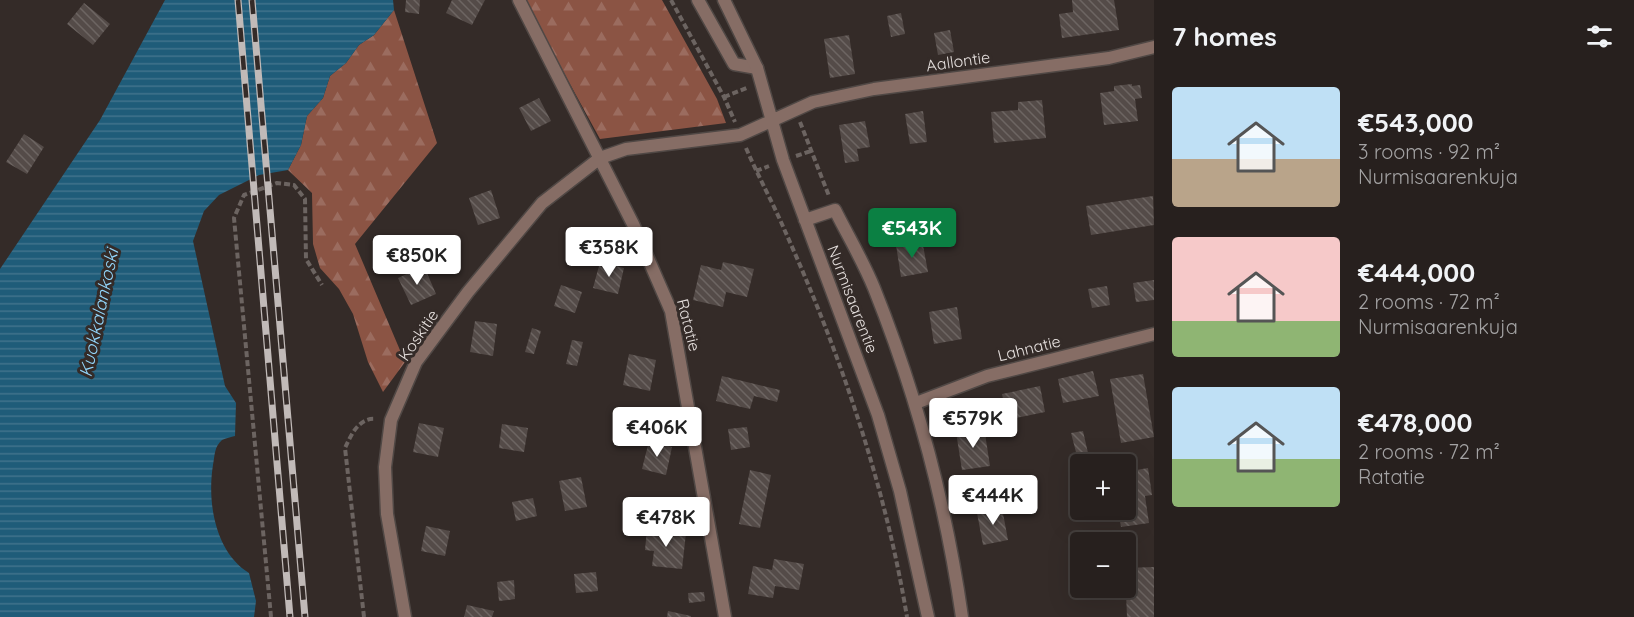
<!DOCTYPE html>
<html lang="en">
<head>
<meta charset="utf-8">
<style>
	:root { --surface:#27201e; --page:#332d2b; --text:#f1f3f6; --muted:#a4a3a4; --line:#433e3c; --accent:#0b8043 }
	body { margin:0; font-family:Quicksand,sans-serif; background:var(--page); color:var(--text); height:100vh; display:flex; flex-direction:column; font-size:22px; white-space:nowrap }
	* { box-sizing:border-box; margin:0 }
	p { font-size:20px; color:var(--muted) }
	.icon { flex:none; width:33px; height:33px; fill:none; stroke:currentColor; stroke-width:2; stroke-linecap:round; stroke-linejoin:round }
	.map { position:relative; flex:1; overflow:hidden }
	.drawer { display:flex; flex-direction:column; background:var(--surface); width:480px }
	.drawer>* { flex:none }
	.tools { position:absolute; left:1070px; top:454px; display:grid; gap:12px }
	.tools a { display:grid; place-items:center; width:66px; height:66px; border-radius:6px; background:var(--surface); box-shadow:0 6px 24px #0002,0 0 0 2px var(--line); font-size:30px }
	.price { position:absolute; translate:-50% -51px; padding:0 14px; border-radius:6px; background:#fff; color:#222; font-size:20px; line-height:39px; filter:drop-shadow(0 2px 3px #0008) }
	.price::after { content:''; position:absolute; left:50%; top:36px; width:18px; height:14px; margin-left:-9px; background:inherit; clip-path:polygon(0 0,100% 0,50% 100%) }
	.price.current { background:var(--accent); color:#fff }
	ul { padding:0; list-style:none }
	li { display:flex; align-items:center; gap:18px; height:150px; padding:0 18px }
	li span { display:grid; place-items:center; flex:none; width:168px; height:120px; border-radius:6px; color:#555 }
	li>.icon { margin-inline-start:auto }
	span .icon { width:72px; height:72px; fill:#fffc; stroke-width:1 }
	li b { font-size:26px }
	h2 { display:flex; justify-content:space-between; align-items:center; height:72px; padding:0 18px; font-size:26px }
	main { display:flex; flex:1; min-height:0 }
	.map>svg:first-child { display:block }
</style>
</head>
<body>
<main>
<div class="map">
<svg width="1154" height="617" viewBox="0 0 1154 617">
	<defs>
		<pattern id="forest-firs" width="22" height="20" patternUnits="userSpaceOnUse" patternTransform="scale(1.5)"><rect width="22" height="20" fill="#8b5444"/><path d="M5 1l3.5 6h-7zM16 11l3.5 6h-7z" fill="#9b6c5f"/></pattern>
		<pattern id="water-rules" width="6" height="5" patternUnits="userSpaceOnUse" patternTransform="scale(1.5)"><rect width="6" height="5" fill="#1f5c79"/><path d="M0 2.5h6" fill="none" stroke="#40738c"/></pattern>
		<pattern id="building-back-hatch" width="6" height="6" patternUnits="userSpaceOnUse" patternTransform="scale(1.5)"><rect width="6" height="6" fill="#544b48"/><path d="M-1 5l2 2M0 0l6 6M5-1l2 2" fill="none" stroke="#6d6562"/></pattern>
	</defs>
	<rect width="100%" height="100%" fill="#342b28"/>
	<path fill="url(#forest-firs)" d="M524,0h138l55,99 9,24 -126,16z
		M394,10l43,133 -82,101 50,118 -22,30 -15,-30 -15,-48 -14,-25 -19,-21 -7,-24 -1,-51 -24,-23 13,-25 6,-29 16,-18 7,-22 16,-13 13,-18 15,-10z"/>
	<path fill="url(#water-rules)" d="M165,0h228l1,10 -20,25 -15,10 -13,18 -16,13 -7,22 -16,18 -6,29 -13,25 -29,5 -40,20 -15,16 -11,30 32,145 11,17 -1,33c-4,1 -9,2 -13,4 -8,7 -7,15 -9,25 -6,37 2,87 36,108l7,28 -2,16h-254v-348l100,-149z"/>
	<path fill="url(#building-back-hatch)" d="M406,0h14l-1,14 -14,-2z
		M452,0h33l-13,25 -26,-12z
		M1072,0h42l5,30 -57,8 -3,-24 14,-2z
		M84,3l26,21 -17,21 -26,-21z
		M901,13l4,21 -14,3 -4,-21z
		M950,30l4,22 -16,3 -4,-22z
		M849,35l6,39 -25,4 -6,-39z
		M1132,84v2l8,-1 2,13 -7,1 3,22 -34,4 -4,-32 14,-2v-5z
		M539,98l12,23 -20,10 -12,-23z
		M1042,100l4,38 -52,5 -3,-31 27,-2v-8z
		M923,111l4,31 -17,2 -5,-30z
		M865,121l5,26 -13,2 2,12 -14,2 -6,-38z
		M24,134l20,13 -17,27 -21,-12z
		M491,190l9,28 -22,7 -9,-27z
		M1153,196l1,29 -63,10 -5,-29z
		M922,240l6,32 -27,5 -5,-32z
		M600,262l24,6 -6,26 -25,-6z
		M723,262l31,7 -7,28 -21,-5 -3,15 -30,-7 8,-35 20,5z
		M424,266l12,28 -25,11 -13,-27z
		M1154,280v20l-18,2 -3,-19z
		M561,285l21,7 -7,21 -21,-7z
		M1107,286l3,19 -18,3 -4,-19z
		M957,307l5,32 -28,5 -5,-32z
		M475,321l22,3 -4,32 -23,-4z
		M532,328l9,3 -7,23 -9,-2z
		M572,340l11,2 -6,24 -11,-2z
		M629,354l27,6 -6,31 -27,-6z
		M1093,371l6,25 -36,7 -5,-24z
		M1143,374l11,63 -33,6 -11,-64z
		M722,376l58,14 -3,12 -23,-6 -4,13 -34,-8z
		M1040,386l5,26 -38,8 -5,-26z
		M419,423l25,5 -6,29 -25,-5z
		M502,424l26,4 -4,24 -25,-4z
		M747,427l3,20 -19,3 -3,-21z
		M984,427l6,39 -28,4 -6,-38z
		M1083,431l5,22 -11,3 -6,-23z
		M649,441l23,6 -6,28 -24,-6z
		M1148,468l4,27 -7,1 4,27 -28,4 -3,-17h7v-38z
		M750,470l21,5 -11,53 -21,-4z
		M581,477l6,30 -22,4 -6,-30z
		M533,498l4,18 -21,5 -4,-19z
		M1002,508l6,32 -25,5 -6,-32z
		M426,526l24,5 -5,25 -24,-5z
		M647,529l39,4 -4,36 -30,-3 2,-15 -9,-1z
		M774,559l30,5 -5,26 -24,-4 -2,12 -25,-4 5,-28 19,4z
		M1154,567v50h-27l-2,-49z
		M596,572l2,19 -22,2 -2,-19z
		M514,580l1,19 -16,2 -2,-19z
		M704,592l1,9 -16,2 -1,-10z
		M467,605l27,6 -2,6h-28z
		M668,611l23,5v1h-24z"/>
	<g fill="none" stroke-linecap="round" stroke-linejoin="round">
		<defs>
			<path id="service" d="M698,0l36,64 23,4"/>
			<path id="minor" d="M519,0l114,224 38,87 54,306
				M724,0l33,68 26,92 95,255 22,76 28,126
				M805,220l30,-10c13,26 28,51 39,78 42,105 72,217 88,329
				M916,403l71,-27 167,-42
				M405,617l-18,-103 -2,-47 6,-47 25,-58 52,-70 74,-89 58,-45 26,-9 114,-14 73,-33 61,-13 235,-31 45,-11"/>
		</defs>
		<use href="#service" stroke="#504845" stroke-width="15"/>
		<use href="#minor" stroke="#504845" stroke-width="15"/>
		<path stroke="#6c6461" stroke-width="4" stroke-dasharray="6 3" stroke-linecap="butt" d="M671,0l53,97 11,25
			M724,97l25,-10
			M800,122l29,74
			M746,148c12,28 27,55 39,83 55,122 100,253 122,386
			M796,156l15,-5
			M756,171l13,-5
			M271,617l-37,-399 10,-23 33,-12 17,2 11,14 1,60 16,26
			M364,617l-19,-169c6,-13 14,-31 31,-29"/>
		<use href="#service" stroke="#866d65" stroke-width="12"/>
		<use href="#minor" stroke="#866d65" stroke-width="12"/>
		<defs>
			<path id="rail" d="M238,0l52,617
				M252,0l53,617"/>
		</defs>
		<use href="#rail" stroke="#c1bab8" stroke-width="7"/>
		<use href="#rail" stroke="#342b28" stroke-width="4.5" stroke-dasharray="14" stroke-linecap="butt"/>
	</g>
	<g text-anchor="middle" stroke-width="6" stroke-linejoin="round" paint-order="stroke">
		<g font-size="16" fill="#e6e0de" stroke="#342b28">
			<text transform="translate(958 61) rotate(-8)" y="6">Aallontie</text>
			<text transform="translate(853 299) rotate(69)" y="6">Nurmisaarentie</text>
			<text transform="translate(689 325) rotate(76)" y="6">Ratatie</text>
			<text transform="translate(418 335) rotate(-56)" y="6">Koskitie</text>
			<text transform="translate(1029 348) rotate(-14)" y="6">Lahnatie</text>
		</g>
		<g font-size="18" font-style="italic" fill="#93d7fd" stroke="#342b28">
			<text transform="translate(99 313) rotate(-78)" y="6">Kuokkalankoski</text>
		</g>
	</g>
</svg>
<div class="tools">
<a>+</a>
<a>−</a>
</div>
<b class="price current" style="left:912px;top:259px">€543K</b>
<b class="price" style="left:609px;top:278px">€358K</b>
<b class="price" style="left:417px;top:286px">€850K</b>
<b class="price" style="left:973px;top:449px">€579K</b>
<b class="price" style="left:657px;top:458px">€406K</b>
<b class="price" style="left:993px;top:526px">€444K</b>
<b class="price" style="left:666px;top:548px">€478K</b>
</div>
<section class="drawer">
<h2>7 homes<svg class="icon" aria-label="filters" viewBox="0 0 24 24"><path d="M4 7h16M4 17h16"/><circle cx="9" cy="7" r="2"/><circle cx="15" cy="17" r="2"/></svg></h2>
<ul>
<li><span style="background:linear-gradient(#bfe0f5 60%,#b9a48a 0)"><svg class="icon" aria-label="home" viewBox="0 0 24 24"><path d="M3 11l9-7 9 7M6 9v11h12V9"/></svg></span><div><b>€543,000</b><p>3 rooms · 92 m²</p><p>Nurmisaarenkuja</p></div></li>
<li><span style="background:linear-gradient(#f6c9c9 70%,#8fb573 0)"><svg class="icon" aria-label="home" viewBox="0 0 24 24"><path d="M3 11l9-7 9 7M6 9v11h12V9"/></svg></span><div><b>€444,000</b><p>2 rooms · 72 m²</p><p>Nurmisaarenkuja</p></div></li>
<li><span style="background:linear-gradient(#bfe0f5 60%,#8fb573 0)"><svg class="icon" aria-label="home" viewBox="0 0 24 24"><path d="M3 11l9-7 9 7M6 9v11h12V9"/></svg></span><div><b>€478,000</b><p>2 rooms · 72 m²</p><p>Ratatie</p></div></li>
</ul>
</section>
</main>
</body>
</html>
